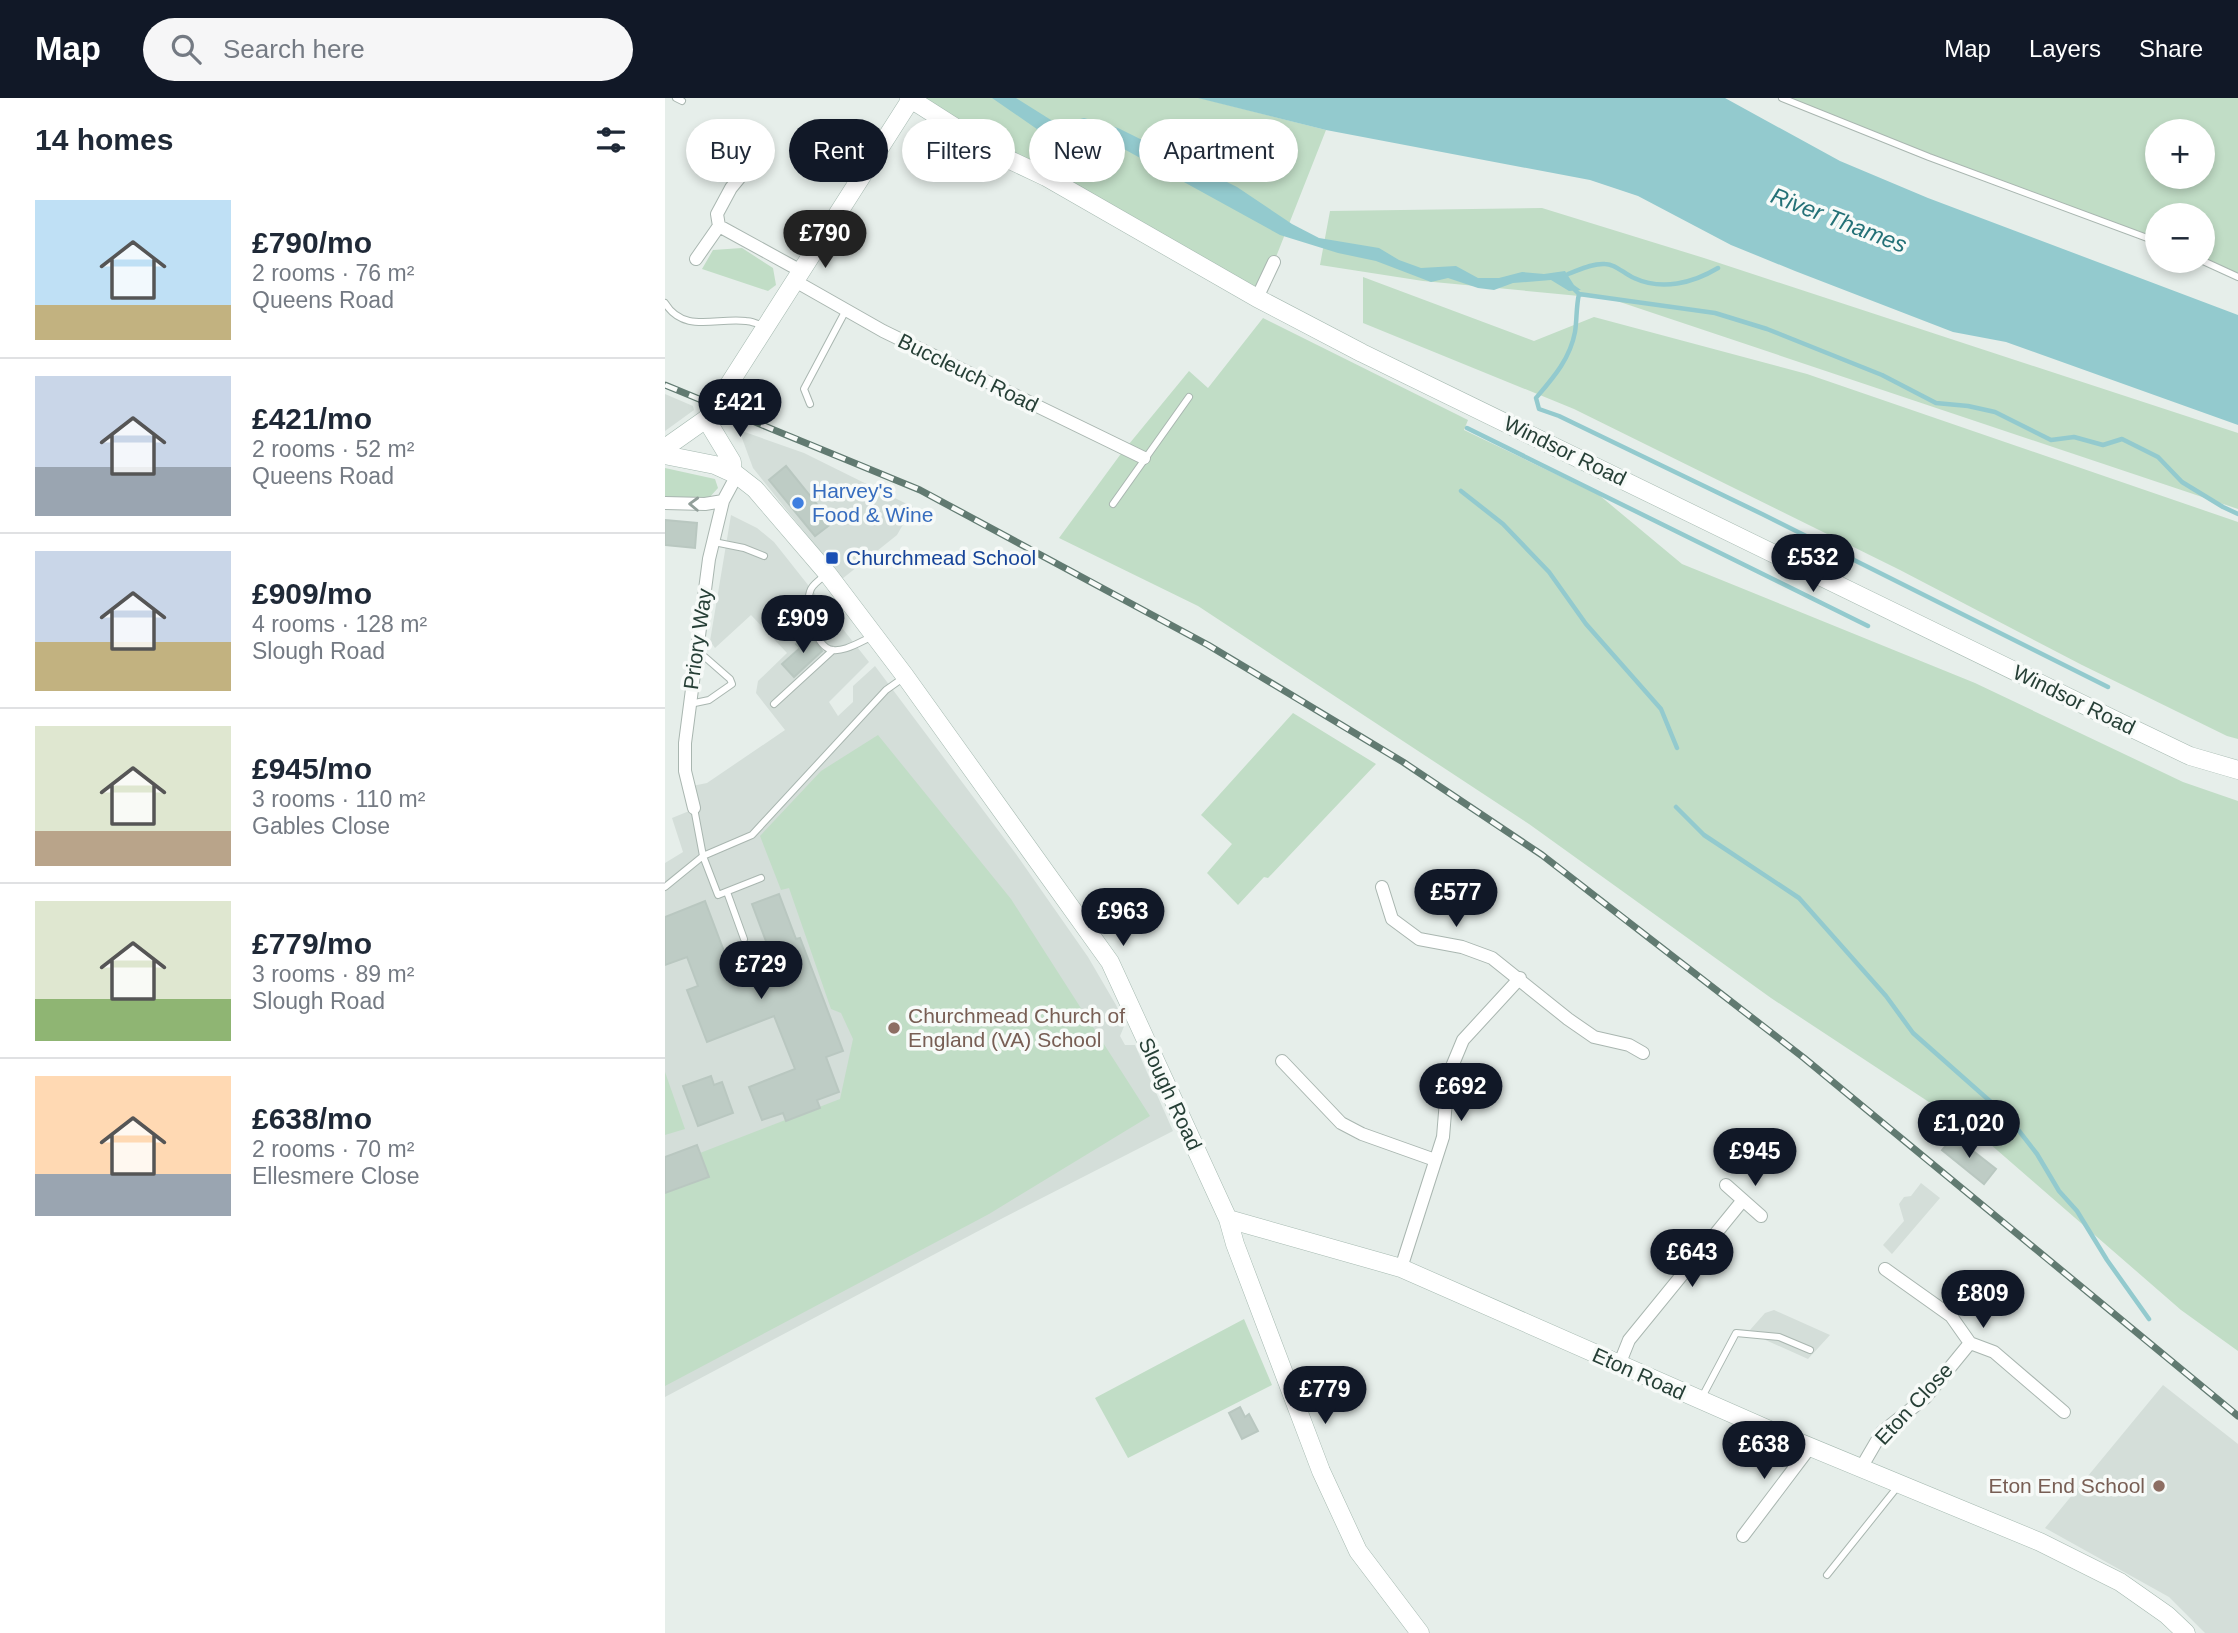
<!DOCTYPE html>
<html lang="en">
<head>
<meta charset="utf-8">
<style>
	:root { --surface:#fff; --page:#f6f6f7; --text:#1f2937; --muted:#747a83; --line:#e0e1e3; --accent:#111827 }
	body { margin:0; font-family:Helvetica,sans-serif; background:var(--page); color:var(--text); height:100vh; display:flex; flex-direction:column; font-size:26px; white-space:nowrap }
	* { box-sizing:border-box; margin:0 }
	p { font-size:23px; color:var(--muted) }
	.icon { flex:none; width:38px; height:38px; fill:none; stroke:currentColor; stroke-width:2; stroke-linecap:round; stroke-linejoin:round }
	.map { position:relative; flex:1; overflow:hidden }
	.details { display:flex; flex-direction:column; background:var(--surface); width:665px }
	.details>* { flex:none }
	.top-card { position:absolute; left:21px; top:21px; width:665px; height:63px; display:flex; gap:14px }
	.fabs { position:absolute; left:1480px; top:21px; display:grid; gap:14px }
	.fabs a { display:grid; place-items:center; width:70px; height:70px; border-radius:50%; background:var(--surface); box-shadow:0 4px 10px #0003; font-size:35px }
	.price { position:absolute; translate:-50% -60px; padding:0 16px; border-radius:24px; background:var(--accent); color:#fff; font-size:23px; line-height:46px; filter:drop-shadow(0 2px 4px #0008) }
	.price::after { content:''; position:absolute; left:50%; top:42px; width:21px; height:16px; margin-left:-10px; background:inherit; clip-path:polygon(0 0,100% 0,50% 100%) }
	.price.current { background:#222; color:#fff }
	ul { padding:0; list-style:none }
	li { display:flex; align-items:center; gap:21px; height:175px; padding:0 35px }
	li+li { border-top:2px solid var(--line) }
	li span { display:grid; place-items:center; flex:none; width:196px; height:140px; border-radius:0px; color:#555 }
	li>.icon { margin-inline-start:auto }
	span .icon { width:84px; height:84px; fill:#fffc; stroke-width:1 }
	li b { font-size:30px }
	h2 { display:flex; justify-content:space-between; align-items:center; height:84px; padding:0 35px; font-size:30px }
	.chip { padding:0 24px; border-radius:32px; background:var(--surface); box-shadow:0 4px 10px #0003; font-size:24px; line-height:63px }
	.chip.current { background:var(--accent); color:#fff }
	header { display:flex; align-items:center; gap:42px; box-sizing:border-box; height:98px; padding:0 35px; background:var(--accent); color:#fff }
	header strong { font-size:33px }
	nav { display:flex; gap:38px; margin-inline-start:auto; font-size:24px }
	.search { width:490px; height:63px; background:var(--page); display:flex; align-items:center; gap:18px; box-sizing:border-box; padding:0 24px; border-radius:38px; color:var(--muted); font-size:26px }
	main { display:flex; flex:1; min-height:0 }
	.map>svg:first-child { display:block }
</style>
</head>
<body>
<header>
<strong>Map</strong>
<div class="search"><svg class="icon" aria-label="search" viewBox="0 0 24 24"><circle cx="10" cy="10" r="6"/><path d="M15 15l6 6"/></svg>Search here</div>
<nav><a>Map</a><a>Layers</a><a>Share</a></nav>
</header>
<main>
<section class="details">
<h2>14 homes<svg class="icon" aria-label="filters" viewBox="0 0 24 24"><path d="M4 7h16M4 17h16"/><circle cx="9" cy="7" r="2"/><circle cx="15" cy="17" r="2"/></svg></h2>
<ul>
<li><span style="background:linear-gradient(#bfe0f5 75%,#c2b280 0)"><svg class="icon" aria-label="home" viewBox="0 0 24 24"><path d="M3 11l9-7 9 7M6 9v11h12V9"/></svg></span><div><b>£790/mo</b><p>2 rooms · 76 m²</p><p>Queens Road</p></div></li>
<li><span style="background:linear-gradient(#c9d6e8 65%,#9aa5b1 0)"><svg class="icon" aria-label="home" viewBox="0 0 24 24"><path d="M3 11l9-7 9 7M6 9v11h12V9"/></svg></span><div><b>£421/mo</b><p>2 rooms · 52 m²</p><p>Queens Road</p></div></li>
<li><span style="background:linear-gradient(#c9d6e8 65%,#c2b280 0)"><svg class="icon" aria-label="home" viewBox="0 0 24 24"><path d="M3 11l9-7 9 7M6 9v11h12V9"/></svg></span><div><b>£909/mo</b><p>4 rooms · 128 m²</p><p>Slough Road</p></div></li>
<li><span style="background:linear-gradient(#dfe7d0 75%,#b9a48a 0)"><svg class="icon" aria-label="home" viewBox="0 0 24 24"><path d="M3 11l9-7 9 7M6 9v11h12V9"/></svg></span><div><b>£945/mo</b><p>3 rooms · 110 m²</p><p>Gables Close</p></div></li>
<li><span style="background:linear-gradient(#dfe7d0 70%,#8fb573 0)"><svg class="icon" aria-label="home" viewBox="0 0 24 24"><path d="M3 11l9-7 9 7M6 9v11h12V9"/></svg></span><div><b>£779/mo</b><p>3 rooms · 89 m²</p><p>Slough Road</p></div></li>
<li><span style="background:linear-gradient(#ffd9b3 70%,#9aa5b1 0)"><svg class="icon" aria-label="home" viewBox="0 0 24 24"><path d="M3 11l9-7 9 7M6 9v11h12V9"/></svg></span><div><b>£638/mo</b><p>2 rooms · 70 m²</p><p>Ellesmere Close</p></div></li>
</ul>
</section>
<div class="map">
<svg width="1573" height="1535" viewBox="0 0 1573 1535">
	<rect width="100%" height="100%" fill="#e6eeea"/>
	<path fill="#d4ded9" d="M0,296l28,12 1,4 -29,21z
		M74,332l65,23 109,54 -16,28 -55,44 -89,-111z
		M66,417l26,13 17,14 95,120 -40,40 9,14 15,-14v-16l22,-20 141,188 72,103 28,48 9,19 -5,12 5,9h10l38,86 -172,88 -336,178v-534l18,-11 -11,-34 27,-11 -7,-21 15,-3 78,-53 -29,-37 2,-12 29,-28 -36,-38 -36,33 -5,-7z
		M1256,1085l19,15 -48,56 -9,-9 21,-24 -5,-17 5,-7 7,-1z
		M1109,1212l56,25 -22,24 -47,-21 -23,-2 -4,-7 16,1 15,-17z
		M1498,1287l75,59v189h-33l-36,-36 -124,-69z"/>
	<path fill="#c1ddc6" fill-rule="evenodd" d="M244,0h291l126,32 -52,132 -17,36z
		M1121,0h452v177l-35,-15v-45h-45v28l-248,-93zM1493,33h45v46h-45z
		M877,110l162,50 534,175v76l-627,-210 -188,-18 -103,-16 10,-54z
		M77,150l31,20 3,17 -8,6 -66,-22 11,-19z
		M698,179l171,64 60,-24 213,57 431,148v217l-11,-3 -145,-71 -182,-95 -326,-161 -211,-86z
		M598,220l205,102 -4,10 135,65 83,69 293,119 208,99 55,19v550l-57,-41 -199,-173 -211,-139 -242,-174 -331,-218 -139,-68 61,-83 69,-84 19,17z
		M0,370l50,11 3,9 -10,11 -43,-1z
		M628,615l83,51 -108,114 -4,-1 -26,28 -31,-32 25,-29 -31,-29z
		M213,637l133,164 139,217 -161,98 -324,172v-193l44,-16 -9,-24 140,-54 13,-60 -12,-26 -10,-4 -42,-121 -8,2 -21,-54 61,-65z
		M0,974l20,57 -20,6z
		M579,1221l28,66 -144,73 -33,-60z"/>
	<path fill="#93cace" d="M327,0h24l43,27 25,-7 34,10 119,59 55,37 27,14 60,10 20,12 22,8 35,-2 22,12h21l23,-6 22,2 21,-3 9,14 7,5 -12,1 -18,-11 -38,3 -19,7 -16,-2 -30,-10 -17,4 -55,-21 -38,-8 -58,-18 -167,-92 -26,-8 -43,-1z
		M533,0h527l115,63 88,37 310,117v110l-232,-83 -53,-10 -158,-61 -64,-26 -93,-49 -48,-16 -264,-50z"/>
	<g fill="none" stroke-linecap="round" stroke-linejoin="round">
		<path stroke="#93cace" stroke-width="4.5" d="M903,176c11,-4 24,-11 37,-10 11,0 19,10 29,14 28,13 59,5 84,-10
			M910,192l4,4 136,19 52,16 115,46 54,28 32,3 27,6 56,28 23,-3 29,8 19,-6 36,18 24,25 41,25 15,7
			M914,196c-3,13 -2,26 -4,38 -5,27 -22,46 -39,66l3,11 20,7 203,98 346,173
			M802,330l401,198
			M796,393l42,33 46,48 37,52 75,85 16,39
			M1011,709l28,28 95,63 87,98 27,37 96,85 28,36 22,37 18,20 30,49 42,59"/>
	</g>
	<path fill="#beccc5" stroke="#b9c7c0" stroke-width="2" d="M121,368l46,57 -17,13 -46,-56z
		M0,422l32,3 -2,25 -30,-3z
		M144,534l13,19 -28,26 -12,-13 18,-16 -4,-4z
		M114,796l17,45 4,-1 43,113 -17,6 13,35 -22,8 3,8 -34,13 -3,-8 -21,7 -13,-33 46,-18 -21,-53 -67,26 -20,-52 11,-4 -11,-29 -22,8v-48l40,-16 25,66 40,-15 -18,-48z
		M46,978l3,9 8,-3 11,31 -35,13 -15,-40z
		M1289,1038l42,33 -12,15 -42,-34z
		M32,1047l12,32 -44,16v-36z
		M575,1309l5,10 4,-3 9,17 -16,8 -13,-26z"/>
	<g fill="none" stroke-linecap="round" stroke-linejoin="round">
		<defs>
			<path id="lane" d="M11,0l6,3
				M1117,0l147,59 229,85
				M1538,163l35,16
				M0,205c19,31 52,14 81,18 5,0 11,3 16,4
				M145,306l-6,-15 42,-79
				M448,406l76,-107
				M49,444l30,6 20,8
				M162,476c-5,4 -13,9 -16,15 -7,15 3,53 18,60 12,5 31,-7 42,-12
				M25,606l19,-4 23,-16 -2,-5 -32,-28
				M109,606l59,-54
				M96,780l-43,17 -15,-39 49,-21 134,-145 17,-12
				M0,789l38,-31 -9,-48
				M62,794l17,47
				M1036,1301l35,-66 43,4 31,13
				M1162,1477l72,-90"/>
			<path id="street" d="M54,128l82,45
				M31,161l23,-33 -2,-12 14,-26 18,-22
				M130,183l88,50 261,127
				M592,200l17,-36
				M0,405l40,1 18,-3
				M29,710l-9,-37v-28l24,-184 14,-58 14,-26
				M717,789l10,32 27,20 43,8 30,11 76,61 26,18 35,8 14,8
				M617,963l59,62 21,11 73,26
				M1061,1087l35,31
				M736,1170l42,-131 5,-61 15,-36 57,-62
				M1220,1171l66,47 19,27 24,9 70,60
				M954,1267l10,-25 114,-140
				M1196,1370l21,-36 43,-34 45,-55
				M1078,1438l68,-90"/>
			<path id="secondary" d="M244,0l88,56 49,23 211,121 105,55 757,369 71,34 48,14
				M41,321l26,43v10
				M0,350l41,-29 4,-5 201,-315
				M0,357l50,10 22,10 18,14 72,84 78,103 205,286 118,257 7,25 86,227 37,80 62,82
				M563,1121l173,49 373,164 266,110 80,40 47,33 19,18"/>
		</defs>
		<use href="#lane" stroke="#a9b6b0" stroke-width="8"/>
		<use href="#street" stroke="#a9b6b0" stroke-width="14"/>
		<use href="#secondary" stroke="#a5b9b0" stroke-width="19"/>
		<use href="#lane" stroke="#fff" stroke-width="6"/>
		<use href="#street" stroke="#fff" stroke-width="12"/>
		<use href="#secondary" stroke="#fff" stroke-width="18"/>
		<defs>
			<path id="rail" d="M0,287l255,105 288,155 195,117 139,93 262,203 434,358"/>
		</defs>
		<use href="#rail" stroke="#617a71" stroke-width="7"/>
		<use href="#rail" stroke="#f7faf8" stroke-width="4.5" stroke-dasharray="13" stroke-linecap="butt"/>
	</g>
	<defs><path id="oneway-chevron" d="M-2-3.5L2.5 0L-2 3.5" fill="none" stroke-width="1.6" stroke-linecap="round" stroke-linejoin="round" transform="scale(1.75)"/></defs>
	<use stroke="#929f9a" href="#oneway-chevron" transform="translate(29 406) rotate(-178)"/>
	<circle fill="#3f7fe0" stroke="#f7faf8" stroke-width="2.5" cx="133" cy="405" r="7"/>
	<rect fill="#1a4fb4" stroke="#f7faf8" stroke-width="2.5" x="160" y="453" width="14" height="14" rx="3.5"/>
	<g fill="#8d6e63" stroke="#f7faf8" stroke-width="2.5">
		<circle cx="229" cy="930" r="7"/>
		<circle cx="1494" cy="1388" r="7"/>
	</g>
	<g text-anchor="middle" stroke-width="7" stroke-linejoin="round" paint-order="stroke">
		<g font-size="21" fill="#263f36" stroke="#f7faf8">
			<text transform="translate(303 275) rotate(26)" y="7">Buccleuch Road</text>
			<text transform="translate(900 353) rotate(26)" y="7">Windsor Road</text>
			<text transform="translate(33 541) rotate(-82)" y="7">Priory Way</text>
			<text transform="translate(1409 602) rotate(26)" y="7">Windsor Road</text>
			<text transform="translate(505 996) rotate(65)" y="7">Slough Road</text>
			<text transform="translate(974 1276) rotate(24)" y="7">Eton Road</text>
			<text transform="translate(1249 1306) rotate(-47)" y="7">Eton Close</text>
		</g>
		<g font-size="21" fill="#366cbe" stroke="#f7faf8" text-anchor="start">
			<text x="147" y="400">Harvey's<tspan x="147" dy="24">Food &amp; Wine</tspan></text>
		</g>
		<g font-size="21" fill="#164399" stroke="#f7faf8" text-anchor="start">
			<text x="181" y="467">Churchmead School</text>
		</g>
		<g font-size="21" fill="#785e54" stroke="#f7faf8" text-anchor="start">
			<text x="243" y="925">Churchmead Church of<tspan x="243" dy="24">England (VA) School</tspan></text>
			<text x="1480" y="1395" text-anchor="end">Eton End School</text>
		</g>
		<g font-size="23" font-style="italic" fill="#247177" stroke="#f7faf8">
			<text transform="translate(1174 122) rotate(21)" y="8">River Thames</text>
		</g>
	</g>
</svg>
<div class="fabs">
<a>+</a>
<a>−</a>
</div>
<b class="price current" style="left:160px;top:172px">£790</b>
<b class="price" style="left:75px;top:341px">£421</b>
<b class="price" style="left:1148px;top:496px">£532</b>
<b class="price" style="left:138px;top:557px">£909</b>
<b class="price" style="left:791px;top:831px">£577</b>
<b class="price" style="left:458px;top:850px">£963</b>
<b class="price" style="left:96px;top:903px">£729</b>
<b class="price" style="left:796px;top:1025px">£692</b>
<b class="price" style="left:1304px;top:1062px">£1,020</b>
<b class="price" style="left:1090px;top:1090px">£945</b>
<b class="price" style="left:1027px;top:1191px">£643</b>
<b class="price" style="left:1318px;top:1232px">£809</b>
<b class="price" style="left:660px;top:1328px">£779</b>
<b class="price" style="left:1099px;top:1383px">£638</b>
<div class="top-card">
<a class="chip">Buy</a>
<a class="chip current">Rent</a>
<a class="chip">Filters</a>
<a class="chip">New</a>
<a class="chip">Apartment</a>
</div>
</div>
</main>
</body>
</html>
